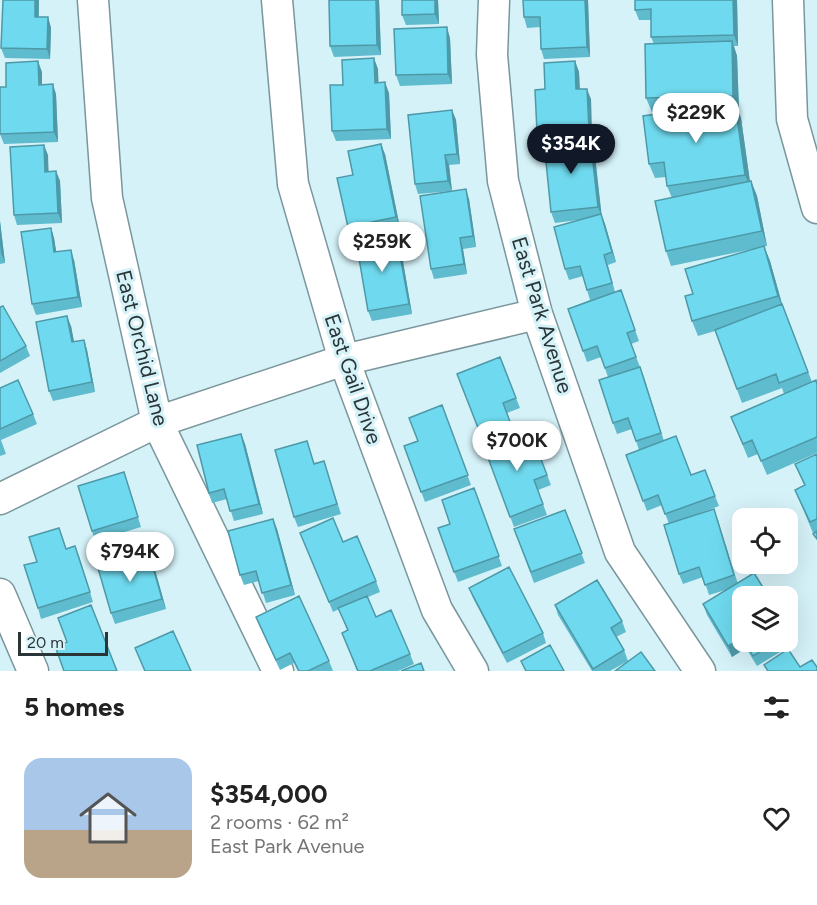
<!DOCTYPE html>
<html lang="en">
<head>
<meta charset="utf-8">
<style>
	:root { --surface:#fff; --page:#f6f6f6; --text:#222; --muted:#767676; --line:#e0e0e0; --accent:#111827 }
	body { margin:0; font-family:Figtree,sans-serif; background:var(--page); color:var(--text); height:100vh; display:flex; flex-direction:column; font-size:22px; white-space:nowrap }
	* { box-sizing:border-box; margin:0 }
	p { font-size:20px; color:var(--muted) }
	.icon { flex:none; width:33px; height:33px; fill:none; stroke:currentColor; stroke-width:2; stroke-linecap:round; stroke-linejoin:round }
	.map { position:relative; height:671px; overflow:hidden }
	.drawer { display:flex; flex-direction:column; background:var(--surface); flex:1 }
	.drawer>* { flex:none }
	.controls { position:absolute; left:732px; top:508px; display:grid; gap:12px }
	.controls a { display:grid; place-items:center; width:66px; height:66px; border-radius:12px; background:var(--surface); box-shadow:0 6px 24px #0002; font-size:30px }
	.scale { position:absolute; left:18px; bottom:15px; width:90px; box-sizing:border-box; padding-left:6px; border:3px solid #2a3537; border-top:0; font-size:16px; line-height:21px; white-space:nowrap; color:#2a3537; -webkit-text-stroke:4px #d5f2f8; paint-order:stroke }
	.price { position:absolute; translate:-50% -51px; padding:0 14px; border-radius:21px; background:#fff; color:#222; font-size:20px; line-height:39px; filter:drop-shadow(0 2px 3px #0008) }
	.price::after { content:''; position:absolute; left:50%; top:36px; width:18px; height:14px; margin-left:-9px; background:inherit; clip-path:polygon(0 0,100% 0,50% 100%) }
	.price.on { background:var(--accent); color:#fff }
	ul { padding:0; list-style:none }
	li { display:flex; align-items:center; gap:18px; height:150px; padding:0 24px }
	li+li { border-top:2px solid var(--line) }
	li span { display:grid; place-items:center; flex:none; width:168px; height:120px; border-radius:18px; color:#555 }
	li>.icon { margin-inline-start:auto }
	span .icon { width:72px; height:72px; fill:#fffc; stroke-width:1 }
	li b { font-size:26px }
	h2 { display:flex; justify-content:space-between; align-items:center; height:72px; padding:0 24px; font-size:26px }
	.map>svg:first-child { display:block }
</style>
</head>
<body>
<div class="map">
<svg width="817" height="671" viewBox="0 0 817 671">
	<rect width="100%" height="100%" fill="#d5f2f8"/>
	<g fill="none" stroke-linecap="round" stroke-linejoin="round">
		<defs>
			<path id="minor" d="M93,0l14,198 50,224 121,249
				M277,0l16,184 51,176 93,250 36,61
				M494,0l-2,55 11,126 34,133 83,238 80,119
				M788,0l4,119 25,89
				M0,499l157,-77 187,-62 193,-46
				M0,594l33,77"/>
		</defs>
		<use href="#minor" stroke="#7b969c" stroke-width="33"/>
		<use href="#minor" stroke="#fff" stroke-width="30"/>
	</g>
	<path fill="#5fbbce" d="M3,0h36v17h9l3,11 -1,31 -45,-1 -4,-10z
		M379,0l2,55 -47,2 -4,-11z
		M402,0h36l1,24 -33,1 -4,-10z
		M588,0l2,57 -46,2 -3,-10 -1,-22 -13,1 -3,-11z
		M737,0l1,46h-4l3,10 2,54h-1l3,8 9,64 1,-1 6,15 10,50 -96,20 -5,-15 6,-53 -5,-12 -1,-9 -11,1 -6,-14 28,-53 -25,1 -6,-14 8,-54 -3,-7v-17h-12l-4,-10z
		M450,38l2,46 -52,2 -4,-11z
		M575,61l4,11 1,17 11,10 1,42 2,6 7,67 4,10 11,38 -8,3 7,27 6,-2 18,51 -8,3 13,33 20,64 27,34 24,21 4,10 -33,12 32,2 24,77v45h46v-15l3,6 4,10 -38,23 -11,-18 -14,9 -25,-42 -4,-11 26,-15 -20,6 -6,-18 -20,7 -4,-10 -10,-50 -7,-19 -15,6 -21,-56 13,-5 -7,-21 -15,5 -4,-11 -5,-46 -7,-20 -14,5 -19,-53 22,-9 -7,-24 -14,4 -4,-11 13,-49 -23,3 -4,-11 -7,-69h-4l-3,-11 8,-43z
		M378,69v14l11,10 2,46 -55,2 -4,-10 11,-46z
		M42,72v12l14,10 2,48 -54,2 -4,-10 6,-47z
		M452,110l4,10 4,44 -11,1 3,26 -34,3 -3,-10z
		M385,154l15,74 -48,10 -4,-11 5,-52z
		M48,155v16h8l4,10 2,42 -45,2 -3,-10z
		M469,199l7,48 -13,2 4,25 -33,5 -3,-10z
		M0,221l5,42 -5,1z
		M51,228l3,10 2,14 18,8 8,47 -46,8 -4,-11z
		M400,244l12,70 -40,7 -4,-10z
		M764,246l6,15 12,43 30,78 5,2v69l-50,22 -9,-21 -10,4 -17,-41 53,-23 -2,-6 -40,15 -27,-72 -17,5 -6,-15 1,-27z
		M0,307l26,39 4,10 -30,17z
		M71,326l3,16 10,-2 3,10 8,42 -42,9 -4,-10z
		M500,357l20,51 -13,5 8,23 15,-6 21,55 -13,5 9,25 -33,12 -30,-80h1l-28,-73z
		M0,388l33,26 4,10 -36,16 5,14 -6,2z
		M442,405l29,80 -46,17 -21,-56 13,-5z
		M241,434l4,10 18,70 -29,7 -7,-22 -15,4 -3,-10z
		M817,454v77l-4,2 -18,-43 9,-5 -9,-21z
		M324,461l17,53 -43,13 -4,-10 20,-54z
		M124,472l17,55 -46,14 -3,-10z
		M474,488l28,78 -44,16 -20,-54 12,-4z
		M565,510l20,53 -51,20 -20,-54z
		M273,519l4,10 18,66 -29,8 -7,-22 -15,4 -4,-10z
		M300,533l43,9 33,39 4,11 -12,5 8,20 34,37 4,10 -16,7h-41l-15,-38 5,-3 -8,-21 -6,3z
		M66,549l13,7 14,46 -52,17 -3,-11 -1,-46z
		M153,563l13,46 -51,15 -4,-11z
		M469,588l74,45 3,10 -39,20 -34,-65z
		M555,605l67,16 4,11 -10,5 8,13 4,11 -18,10h-18l-34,-56z
		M256,617l73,44 4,10h-35l-4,-8 -14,7 -20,-43z"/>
	<path fill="#4e99a7" d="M35,0h4l-1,27 -3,-10z
		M376,0h3l2,55 -4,-10z
		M435,0h3l1,24 -4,-10z
		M585,0h3l2,57 -3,-10z
		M733,0h4l1,46 -4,-11z
		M48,17l3,11 -1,31 -3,-10z
		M447,27l3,11 2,46 -4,-10z
		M732,41l5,15 2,54 -6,-14z
		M374,58l4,11 1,24 -4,-10z
		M38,61l4,11v23l-3,-10z
		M575,61l4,11 1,27 -4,-10z
		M385,82l4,11 2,46 -4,-10z
		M53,84l3,10 2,48 -4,-10z
		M587,89l4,10 1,42 -3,-11z
		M735,103l6,15 10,71 -6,-14z
		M452,110l4,10 4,44 -3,-10z
		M590,137l4,10 8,71 -4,-11z
		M381,144l4,10 15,74 -4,-11z
		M44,145l4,10 1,27 -4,-10z
		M445,155l4,10 3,26 -4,-10z
		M56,171l4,10 2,42 -4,-10z
		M751,181l6,15 10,50 -5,-15z
		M466,189l3,10 7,48 -3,-11z
		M601,214l4,10 11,38 -4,-10z
		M0,221l5,42 -4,-10 -1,-9z
		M51,228l3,10 4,24 -4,-10z
		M396,234l4,10 12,70 -3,-10z
		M460,238l3,11 4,25 -3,-10z
		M764,246l6,15 14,50 -6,-15z
		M71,250l3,10 8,47 -4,-10z
		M67,316l4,10 5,26 -4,-10z
		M84,340l3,10 8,42 -3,-10z
		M241,434l4,10 18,70 -4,-10z
		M273,519l4,10 18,66 -4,-10z
		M149,553l4,10 13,46 -4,-10z
		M742,638v4h2l2,6 -14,9 -4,-11z"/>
	<path fill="#6fdaef" stroke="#4e99a7" stroke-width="1.5" d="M3,0h32v17h13l-1,32 -46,-1z
		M329,0h47l1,45 -47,1z
		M402,0h33v14l-33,1z
		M523,0h62l2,47 -46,2 -1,-32h-16z
		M635,0h98l1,35 -83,2v-28l-16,1z
		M447,27l1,47 -52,1 -2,-46z
		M732,41l1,55 -87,2 -1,-54z
		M374,58l1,25 10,-1 2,47 -55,2 -2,-46h13l-1,-25z
		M38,61l1,24 14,-1 1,48 -54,2v-47h6v-24z
		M575,61l1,28h11l2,41 -52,2 -2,-42 10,-1 -1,-26z
		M735,103l10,72 -78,11 -3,-24 -15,2 -6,-48z
		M452,110l5,44 -12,1 3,26 -33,3 -7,-69z
		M590,137l8,70 -47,5 -7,-70z
		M381,144l15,73 -48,10 -11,-49 16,-3 -5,-24z
		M44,145l1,27 11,-1 2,42 -44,2 -4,-68z
		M751,181l11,50 -96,20 -11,-50z
		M466,189l7,47 -13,2 4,26 -33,5 -11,-73z
		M601,214l11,38 -8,3 8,28 -25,7 -7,-24 -15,3 -11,-42z
		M51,228l3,24 17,-2 7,47 -46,7 -11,-72z
		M396,234l13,70 -41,7 -12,-70z
		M764,246l14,50 -86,25 -7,-25 8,-2 -8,-25z
		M621,290l14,40 -8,3 9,24 -31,11 -8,-22 -14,5 -15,-42z
		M782,304l26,68 -29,11 -3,-9 -39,15 -22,-59z
		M3,306l23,40 -26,15v-54z
		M67,316l5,26 12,-2 8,42 -43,9 -13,-69z
		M500,357l16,41 -13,5 9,24 -30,11 -25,-64z
		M640,367l21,66 -25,8 -8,-23 -15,5 -14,-43z
		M18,380l15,34 -33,15v-41z
		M816,380l1,4v53l-56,24 -9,-21 -9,4 -12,-27z
		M442,405l26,70 -47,17 -17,-46 14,-5 -9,-23z
		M530,430l17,45 -13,5 9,24 -33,13 -26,-70z
		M241,434l18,70 -29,7 -6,-22 -15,4 -12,-48z
		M676,436l15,39 14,-5 10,26 -50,18 -7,-19 -15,6 -17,-46z
		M307,441l7,23 10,-3 13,43 -43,13 -19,-67z
		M817,454v65l-7,3 -15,-32 10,-5 -10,-21z
		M124,472l14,45 -46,14 -14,-45z
		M474,488l25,68 -45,16 -16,-44 12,-4 -8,-24z
		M714,509l20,66 -29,10 -6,-18 -20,7 -15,-49z
		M565,510l17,43 -51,19 -17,-43z
		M333,518l10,24 14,-6 19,45 -47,21 -29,-69z
		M273,519l18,66 -29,8 -6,-22 -16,4 -12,-44z
		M59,528l7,21 9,-3 15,46 -52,16 -14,-43 13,-3 -8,-25z
		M817,531v8l-4,-5z
		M149,553l13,46 -51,14 -13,-45z
		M509,567l34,66 -40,20 -34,-65z
		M754,573l15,24h-27v41l-14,8 -25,-42z
		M597,580l25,41 -11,7 13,22 -31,19 -38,-64z
		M299,596l30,65 -21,10h-9l-9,-18 -14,7 -20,-43z
		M367,596l9,21 15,-7 19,44 -40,17h-12l-16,-38 6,-3 -10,-22z
		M91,605l26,66h-53l-9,-25 12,-4 -9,-24z
		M788,627l3,6 -3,2z
		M173,631l18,40h-46l-10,-23z
		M745,642h31l-23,14z
		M550,645l14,26h-38l-5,-10z
		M788,649l12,18 12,-7 5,7v4h-49l-4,-6z
		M641,652l14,19h-40z
		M421,663l3,8h-23z"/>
	<g text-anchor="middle" stroke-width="6" stroke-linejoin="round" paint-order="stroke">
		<g font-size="21" fill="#2a3537" stroke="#d5f2f8">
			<text transform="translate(542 315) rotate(73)" y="7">East Park Avenue</text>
			<text transform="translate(142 348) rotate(76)" y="7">East Orchid Lane</text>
			<text transform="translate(353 379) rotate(71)" y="7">East Gail Drive</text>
		</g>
	</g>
</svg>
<div class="controls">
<a><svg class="icon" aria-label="locate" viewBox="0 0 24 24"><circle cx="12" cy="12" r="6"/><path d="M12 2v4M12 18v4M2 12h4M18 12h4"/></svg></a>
<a><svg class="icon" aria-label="layers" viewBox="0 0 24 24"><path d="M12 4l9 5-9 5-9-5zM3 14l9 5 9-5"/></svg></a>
</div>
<div class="scale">20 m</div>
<b class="price" style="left:696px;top:144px">$229K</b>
<b class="price on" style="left:571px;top:175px">$354K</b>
<b class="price" style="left:382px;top:273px">$259K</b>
<b class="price" style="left:517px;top:472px">$700K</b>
<b class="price" style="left:130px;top:583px">$794K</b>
</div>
<section class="drawer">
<h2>5 homes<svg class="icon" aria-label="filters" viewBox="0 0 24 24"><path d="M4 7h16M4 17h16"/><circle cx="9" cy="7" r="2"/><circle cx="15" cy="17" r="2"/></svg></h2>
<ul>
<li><span style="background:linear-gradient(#a9c7e8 60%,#b9a48a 0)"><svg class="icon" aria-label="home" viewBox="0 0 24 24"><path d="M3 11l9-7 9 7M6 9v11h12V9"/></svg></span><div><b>$354,000</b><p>2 rooms · 62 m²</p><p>East Park Avenue</p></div><svg class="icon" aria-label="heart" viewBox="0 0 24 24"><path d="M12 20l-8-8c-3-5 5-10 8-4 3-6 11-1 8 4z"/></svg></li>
</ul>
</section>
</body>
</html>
